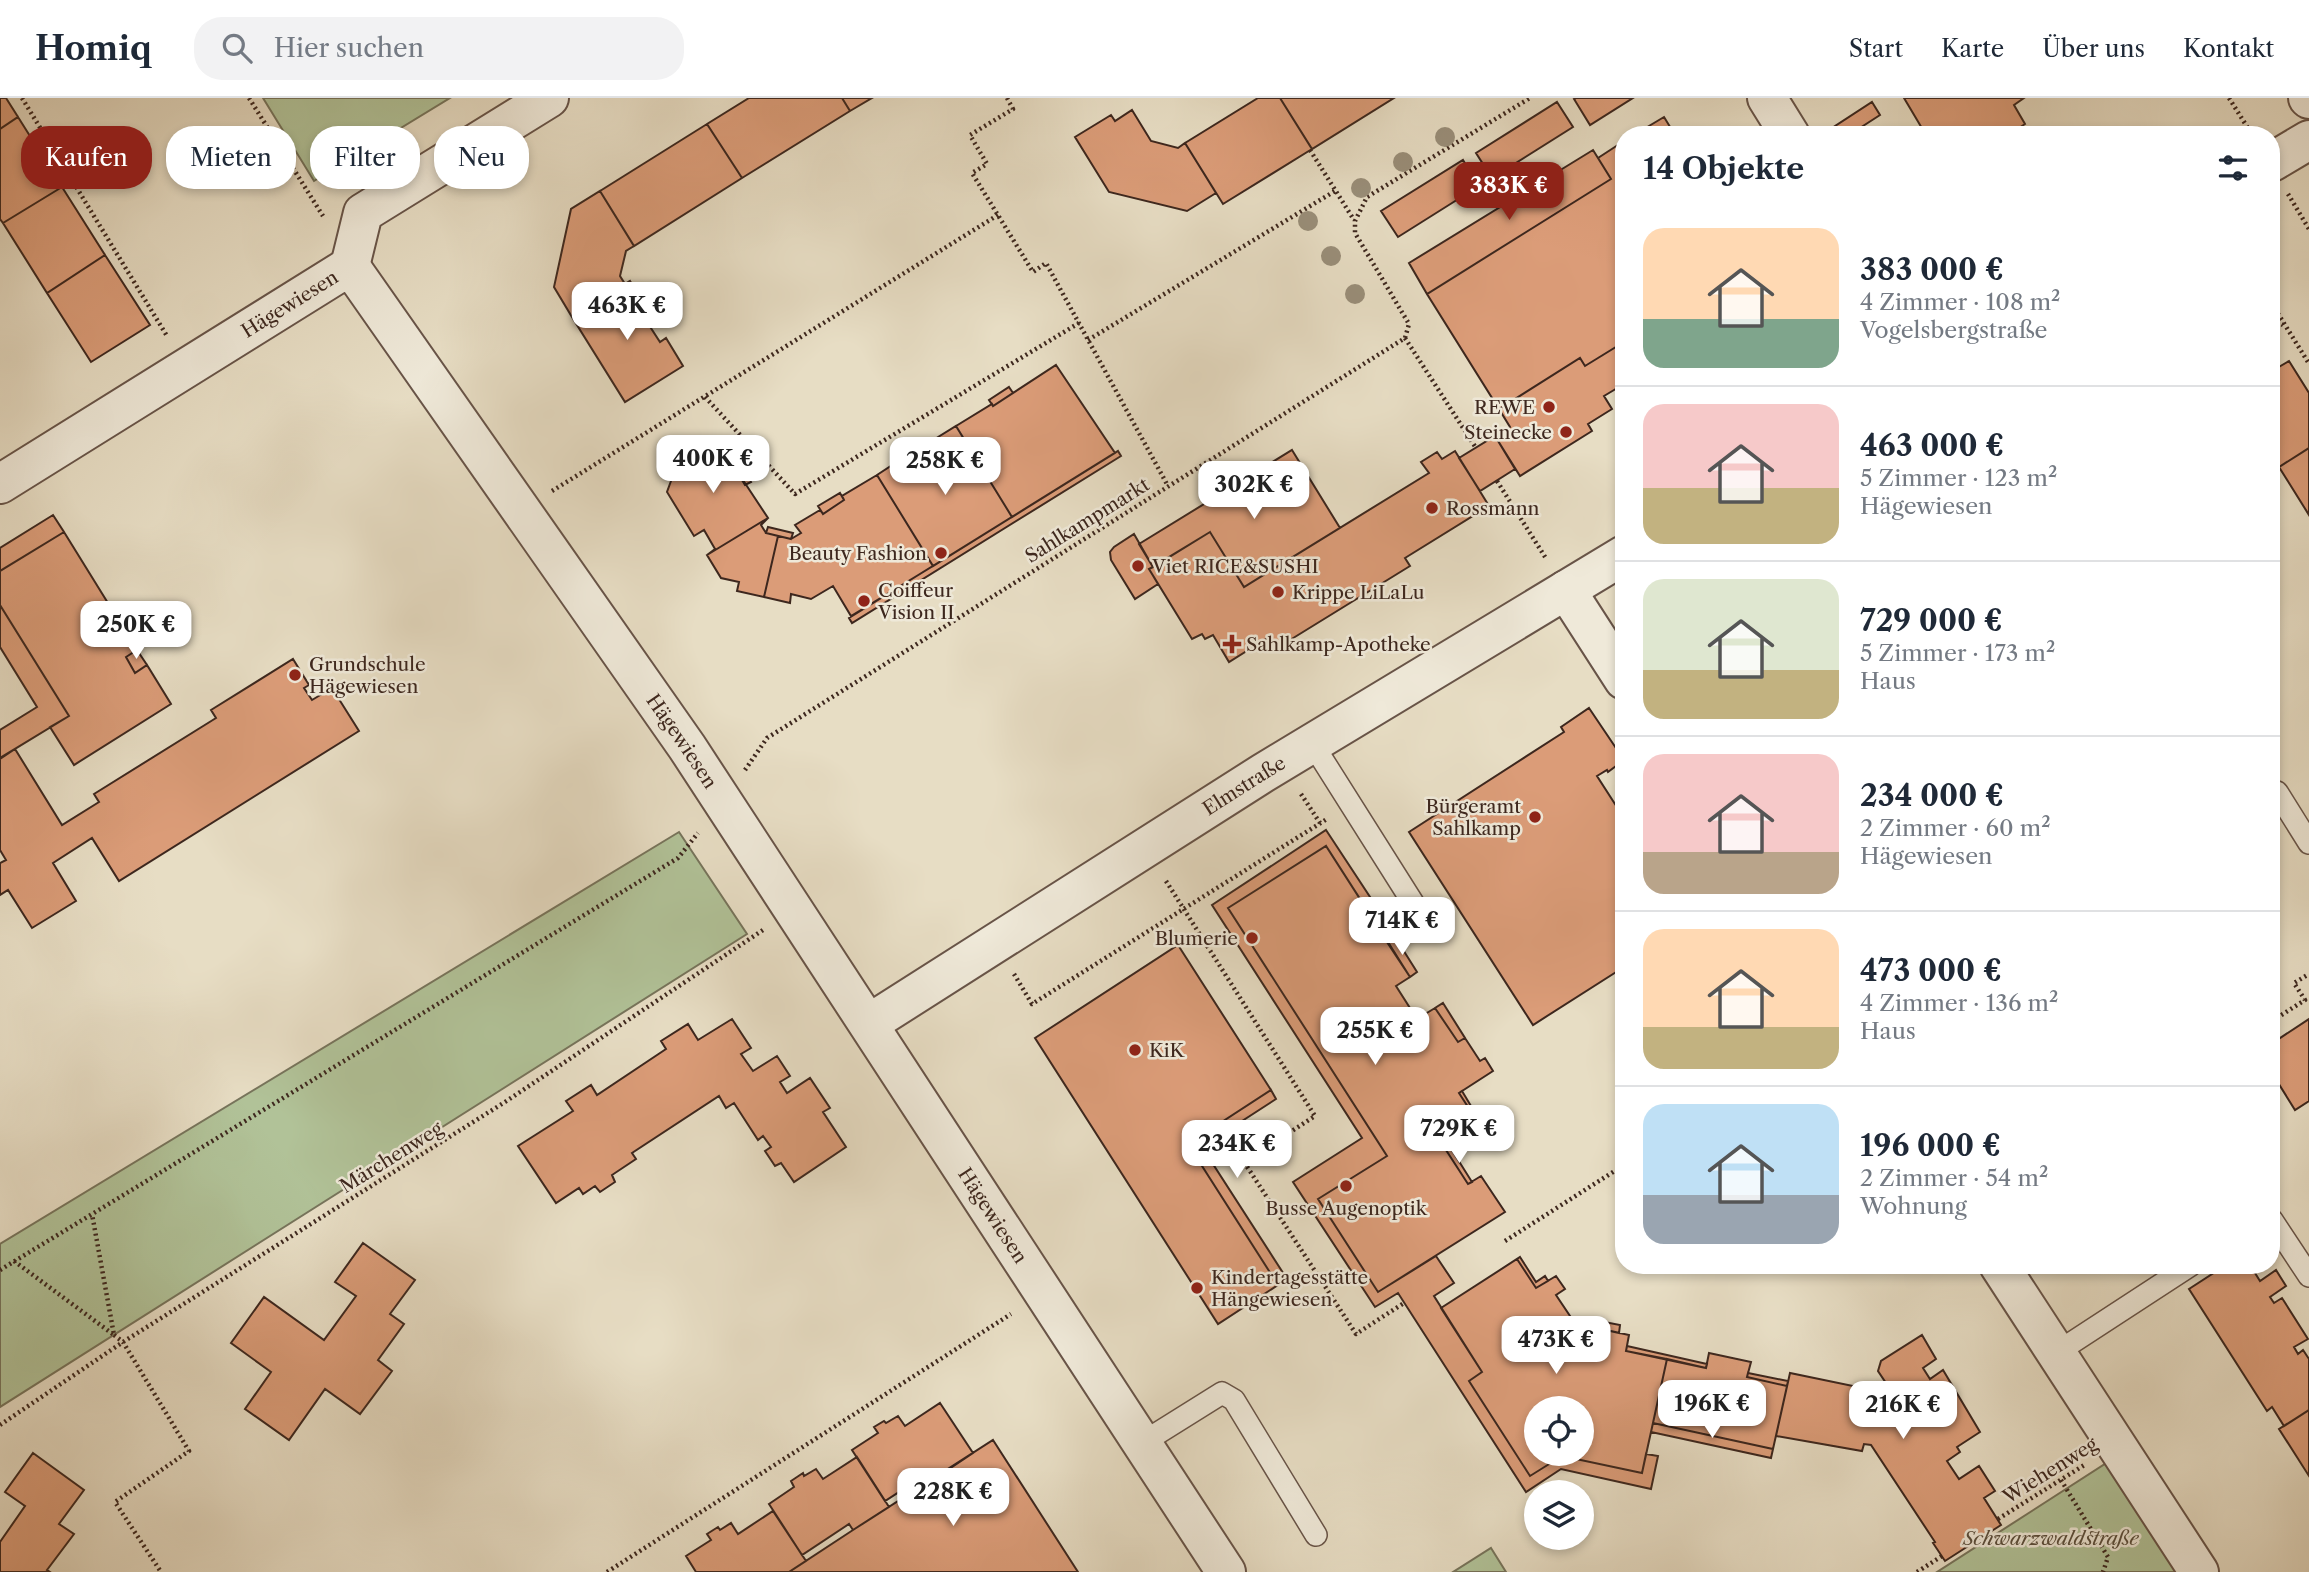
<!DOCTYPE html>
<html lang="de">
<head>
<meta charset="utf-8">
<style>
	:root { --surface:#fff; --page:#f2f2f3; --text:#1f2937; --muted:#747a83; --line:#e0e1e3; --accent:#8f2418 }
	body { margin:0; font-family:"Libre Caslon Text",serif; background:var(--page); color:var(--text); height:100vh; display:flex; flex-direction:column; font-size:26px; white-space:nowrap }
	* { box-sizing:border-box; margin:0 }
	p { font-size:23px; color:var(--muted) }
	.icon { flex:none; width:38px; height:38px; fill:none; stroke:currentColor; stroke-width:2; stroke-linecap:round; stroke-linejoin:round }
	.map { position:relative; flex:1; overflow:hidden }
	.sheet { position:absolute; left:1615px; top:28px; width:665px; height:1148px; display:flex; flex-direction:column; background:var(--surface); border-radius:28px; box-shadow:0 4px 10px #0003 }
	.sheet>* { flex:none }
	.banner { position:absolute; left:21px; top:28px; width:665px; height:63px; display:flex; gap:14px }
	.fabs { position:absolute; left:1524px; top:1298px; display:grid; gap:14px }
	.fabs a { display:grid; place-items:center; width:70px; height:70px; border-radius:50%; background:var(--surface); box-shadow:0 4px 10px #0003; font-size:35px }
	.price { position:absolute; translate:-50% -60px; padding:0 16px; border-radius:14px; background:#fff; color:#222; font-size:23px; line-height:46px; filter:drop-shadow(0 2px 4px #0008) }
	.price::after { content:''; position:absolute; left:50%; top:42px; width:21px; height:16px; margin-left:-10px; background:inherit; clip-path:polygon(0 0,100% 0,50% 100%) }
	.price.current { background:var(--accent); color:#fff }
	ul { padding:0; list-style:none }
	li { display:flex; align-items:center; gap:21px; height:175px; padding:0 28px }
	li+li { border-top:2px solid var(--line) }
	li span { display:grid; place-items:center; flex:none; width:196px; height:140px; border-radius:21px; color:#555 }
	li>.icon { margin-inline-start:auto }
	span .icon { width:84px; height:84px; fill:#fffc; stroke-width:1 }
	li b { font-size:30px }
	h2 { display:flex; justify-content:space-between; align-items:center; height:84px; padding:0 28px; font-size:30px }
	.chip { padding:0 24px; border-radius:28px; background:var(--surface); box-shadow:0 4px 10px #0003; font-size:24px; line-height:63px }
	.chip.current { background:var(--accent); color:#fff }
	header { display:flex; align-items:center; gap:42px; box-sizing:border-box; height:98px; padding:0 35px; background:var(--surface); border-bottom:2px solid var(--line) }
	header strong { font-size:33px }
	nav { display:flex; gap:38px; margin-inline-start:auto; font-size:24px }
	.search { width:490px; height:63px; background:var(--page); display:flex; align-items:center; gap:18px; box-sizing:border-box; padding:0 24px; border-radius:28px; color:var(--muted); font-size:26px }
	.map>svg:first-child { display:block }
</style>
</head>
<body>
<header>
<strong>Homiq</strong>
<div class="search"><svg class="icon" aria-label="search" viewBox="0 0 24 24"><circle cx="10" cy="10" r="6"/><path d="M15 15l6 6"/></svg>Hier suchen</div>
<nav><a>Start</a><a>Karte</a><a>Über uns</a><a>Kontakt</a></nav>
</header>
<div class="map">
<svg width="2309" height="1474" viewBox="0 0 2309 1474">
	<rect width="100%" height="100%" fill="#e7ddc4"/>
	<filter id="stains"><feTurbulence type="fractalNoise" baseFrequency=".00286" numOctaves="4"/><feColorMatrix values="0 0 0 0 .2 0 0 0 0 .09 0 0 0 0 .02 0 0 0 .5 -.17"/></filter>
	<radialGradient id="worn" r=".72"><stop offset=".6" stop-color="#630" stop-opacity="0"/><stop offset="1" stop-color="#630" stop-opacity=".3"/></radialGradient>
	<path fill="#b1c298" stroke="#77745b" stroke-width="2" d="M263,0h187l-136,83z
		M679,734l68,102 -747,473v-163z
		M2122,1355l77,119h-262z
		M1491,1450l15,24h-53z"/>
	<path fill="#db9c78" stroke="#3d271e" stroke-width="2" fill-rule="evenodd" d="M0,0h6l12,19 -18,12z
		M749,0h93l8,13 -108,67 -35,-54z
		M842,0h30l-22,13z
		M1258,0h22l32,51 -89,55 -38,-61z
		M1280,0h114l-82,51z
		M1576,0h57l-43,27 -16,-26z
		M1904,0h120l-10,7 11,19 -12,8 2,3h-89z
		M1557,4l16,25 -81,51 -16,-25z
		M1872,4l8,13 -31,20h-22l-1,-3z
		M1132,12l19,31 27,7 7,-5 31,50 -29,18 -78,-19 -34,-55 36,-22 4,6z
		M18,19l44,70 -59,36 -3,-4v-90z
		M1664,19l11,18h-41z
		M707,26l35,54 -108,68 -34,-55z
		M1624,43v201l-39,24 -5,-8 -81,51 -72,-115 184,-115 -13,-21z
		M1593,52l18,29 -184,115 -18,-31z
		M1463,62l16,26 -81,51 -17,-26z
		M62,89l43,68 -58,38 -44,-70z
		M600,93l34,55 -8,5 -6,25 5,8 -53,33 -18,-30 17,-78z
		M105,157l45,70 -59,37 -44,-69z
		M630,183l23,37 -6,4 13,20 6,-4 17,28 -58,36 -53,-85z
		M1624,244v42l-20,12 8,13 -24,15 4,7 -72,45 -25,-40 15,-9 -11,-18 81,-51 5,8z
		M2289,263l20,32v55l-30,19 -7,-12v-84z
		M1056,267l59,88 -103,64 -56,-91 36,-22 1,2z
		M1009,289l4,6 -20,13 -4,-6z
		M956,328l56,91 -79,49 -56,-91 23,-15 3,6 11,-7 11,-6 -3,-6z
		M1495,338l20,33 -35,22 -21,-33z
		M717,339l15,24 -1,1 37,56 -61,37 8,-6 -11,-19 -10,6 -27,-44 4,-11 -8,-12z
		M919,345l6,10 -22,13 -5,-9z
		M2309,350v67l-30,-48z
		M1292,352l48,78 -96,59 -34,-55 -57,35 -14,-23z
		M1118,353l3,5 -269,167 -3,-5z
		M1455,353l34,55 -84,52 5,8 -133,82 -8,-11 -40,25 -16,-27 -8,4 -3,-5 -10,5 -43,-70 61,-37 34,55 185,-114 -8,-11 16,-10 5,7z
		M737,361l14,23 -6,3 -14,-23z
		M877,377l56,91 -82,50 -18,-30 -22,13 -20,-5 -1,9 -26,-6 14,-61 13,3 10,-6 -6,-8 25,-15 3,4 21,-14 -2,-4z
		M840,395l4,7 -21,14 -5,-8z
		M53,417l11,17 -64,39v-23z
		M768,420l-7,7 5,8 12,3 -14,61 -27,-6 2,-9 -18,-4 -14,-23z
		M768,429l25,6 -2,6 -25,-6z
		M64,434l73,118 -11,7 9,16 12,-8 24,39 -97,61 -24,-38 19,-11 -69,-111v-34z
		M1134,436l19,33 -4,2 9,15 -23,15 -24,-39 -1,-8 4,-5z
		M0,507l69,111 -69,42v-28l37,-23 -37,-60z
		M137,552l10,15 -12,8 -9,-16z
		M293,561l16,26 -5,3 8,12 20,-12 27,43 -240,150 -27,-43 -39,25 23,38 -44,27 -24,-38 -8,5v-32l6,-3 -6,-10v-91l15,-10 47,76 37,-23 -5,-8 122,-76 -5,-8z
		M1589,610l35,52 -16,12 -1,-2 -10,6 27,42v149l-91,58 -124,-193 155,-100 -3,-5z
		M1326,732l46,70 -8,5 -38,-59 -98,62 159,248 -69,43 60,93 58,-36 18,27 -20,13 48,76 -13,9 61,95 32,-20 80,17 4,-19 12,2 -7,33 -90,-20 -35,23 -128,-199 -23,14 -82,-125 69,-44 -150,-233z
		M1326,748l43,67 14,-5 10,16 -12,9 29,44 -14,9 21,33 18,-11 23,34 7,-4 15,23 5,-3 8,13 -34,22 22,34 -35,23 22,34 13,-8 24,36 -127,80 -60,-93 69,-43 -159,-248z
		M1395,839l22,35 -7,5 -22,-35z
		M1178,847l93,145 -83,54 90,141 -60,39 -183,-286z
		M1443,905l22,35 -7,4 -23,-34z
		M732,921l19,29 -10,6 12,17 24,-15 13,20 -10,6 7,11 23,-15 20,30 -7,4 23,35 -52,35 -13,-19 -6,3 -10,-15 6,-4 -8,-11 -5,4 -24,-37 -8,5 -7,-12 -87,57 4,6 -24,16 3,7 -15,10 -5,-6 -12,8 -4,-6 -23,15 -38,-57 55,-35 -7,-10 25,-16 6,10 69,-46 -5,-8 27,-17 10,16z
		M2309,921v82l-14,9 -23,-37v-34l2,3z
		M1271,992l5,9 -74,48 85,132 -9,6 -90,-141z
		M1462,993l21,35 -2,1 -22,-34z
		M1450,1049l22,35 -4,2 -22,-34z
		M363,1145l52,37 -25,34 14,10 -26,36 14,11 -32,43 -35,-25 -36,51 -44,-31 26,-37 -40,-29 33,-46 60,43 32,-44 -21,-14z
		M1520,1159l16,25 9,-6 3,5 -12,7 -19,-29z
		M1517,1161l19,29 20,-12 9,13 -9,6 14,21 -11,7 11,12 14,6 4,-15 41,9 -3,16 41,8 -25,114 -80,-17 -32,20 -61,-95 13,-9 -41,-64zM1536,1311h46v45h-46z
		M2226,1167h24l10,16 16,-11 10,16 -16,11 4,6 8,-5 26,41 -14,8 4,7 5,-4 6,9v51l-25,16 -12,-19 -5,4 -78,-122z
		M1589,1221l31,6 -1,8 -31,-7z
		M1922,1237l14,24 -13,9 7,11 13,-9 37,62 -23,15 3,5 -13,9 12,18 20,-13 16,25 -11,7 17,27 -56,36 -12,-18 2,-1 -64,-97 -7,-1 -2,7 -86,-15 14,-63 63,13 -2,11 25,6 22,-14 -2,-4 -6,4 -12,-18 3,-10z
		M1627,1248l80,18 -1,4 -80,-17z
		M1709,1255l42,9 -4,15 40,9 -14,63 -120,-26 14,-64 39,9z
		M1748,1275l40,8 -1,5 -40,-9z
		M940,1305l33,50 -36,24 -4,-7 -48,31 -33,-51 26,-17 -4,-6 10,-6 2,2 12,-7 7,10z
		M2309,1312v66l-30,-47z
		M1653,1325l120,26 -2,9 -120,-26z
		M993,1342l85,132h-289l64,-42z
		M33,1355l51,37 -25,34 15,10 -27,36 3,2h-50v-30l25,-36 -20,-14z
		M857,1359l32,50 -36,23 -4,-6 -47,31 -33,-51 25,-17 -3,-6 12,-8 1,3 12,-7 7,10z
		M773,1413l33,50 -17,11h-93l-10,-16 25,-16 -4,-6 11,-7 2,3 11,-7 7,11z"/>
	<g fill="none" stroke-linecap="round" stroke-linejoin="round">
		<defs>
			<path id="service" d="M1312,645l115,182
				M2277,694l32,51
				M2272,1122l37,56
				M2056,1255l135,-88
				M1142,1345l80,-50 12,7 82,135"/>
			<g id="minor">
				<path d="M1767,0l23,37"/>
				<path d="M2272,64l37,-22"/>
				<path d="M350,168l13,-53 186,-115"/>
				<path id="s1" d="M0,386l350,-218 337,481 539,825"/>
				<path d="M1566,492l58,90"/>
				<path id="s2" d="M870,925l393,-250 361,-218"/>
				<path d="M1999,1167l200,307"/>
			</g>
			<path id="tertiary" d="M2308,0l1,1"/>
		</defs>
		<use href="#service" stroke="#685448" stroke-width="24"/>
		<use href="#minor" stroke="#685448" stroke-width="42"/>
		<use href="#tertiary" stroke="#685448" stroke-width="42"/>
		<path stroke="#3d271e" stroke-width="4.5" stroke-dasharray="2 3.5" stroke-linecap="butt" d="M22,0l145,238
			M249,0l74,118
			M1007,0l6,11 -43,26 17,29 -15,9 61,99 13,-9 122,223
			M2229,0l22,35
			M1310,52l44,70
			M2288,96l21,35
			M2272,206l36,58 1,-1
			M2272,221l11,6
			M1405,240l71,110
			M1088,242l247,-149
			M705,299l90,97 284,-171
			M1497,383l50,79
			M552,393l446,-276
			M745,672l22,-32 638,-400 4,-14 -54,-91v-12l12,-24 163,-99
			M1301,696l19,29
			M1166,783l149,235 -71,46 112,172 48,-31
			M1014,876l18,30 295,-185
			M2272,923l33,-21 -11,-17 15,-9
			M1505,1143l119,-76
			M14,1163l100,74 -22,-121
			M0,1172l678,-412 20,-25
			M114,1237l9,7 66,109 -74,51 46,70
			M0,1327l123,-83 382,-240 258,-172
			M2061,1382l47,77 -5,15
			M1998,1421l88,-55
			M607,1474l404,-258
			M1917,1474l25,-16"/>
		<use href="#service" stroke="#efe9d9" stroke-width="21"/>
		<use href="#minor" stroke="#efe9d9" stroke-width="38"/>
		<use href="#tertiary" stroke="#efe9d9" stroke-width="38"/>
	</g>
	<g fill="#998e79">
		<circle cx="1445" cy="39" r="10"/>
		<circle cx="1403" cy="64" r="10"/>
		<circle cx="1361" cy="90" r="10"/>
		<circle cx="1308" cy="123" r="10"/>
		<circle cx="1331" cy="158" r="10"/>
		<circle cx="1355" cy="196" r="10"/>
	</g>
	<g fill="#8f2418" stroke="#efe9d9" stroke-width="2.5">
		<circle cx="1549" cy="309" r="7"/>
		<circle cx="1566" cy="334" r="7"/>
		<circle cx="1432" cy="410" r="7"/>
		<circle cx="941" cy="455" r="7"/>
		<circle cx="1138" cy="468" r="7"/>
		<circle cx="1278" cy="494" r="7"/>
		<circle cx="864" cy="503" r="7"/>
		<path d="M1228.5 535.5h7v7h7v7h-7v7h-7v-7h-7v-7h7z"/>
		<circle cx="295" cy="577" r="7"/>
		<circle cx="1535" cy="719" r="7"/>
		<circle cx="1252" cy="840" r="7"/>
		<circle cx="1135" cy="952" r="7"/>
		<circle cx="1346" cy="1088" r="7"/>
		<circle cx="1197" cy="1190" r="7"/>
	</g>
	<g text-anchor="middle" stroke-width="5" stroke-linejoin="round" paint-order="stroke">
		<g font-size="19" fill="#3d271e" stroke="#efe9d9">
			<text dy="7" stroke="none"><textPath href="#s1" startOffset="341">Hägewiesen</textPath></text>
			<text transform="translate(1087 422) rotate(-32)" y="7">Sahlkampmarkt</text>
			<text dy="7" stroke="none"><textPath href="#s1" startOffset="992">Hägewiesen</textPath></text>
			<text dy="7" stroke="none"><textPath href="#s2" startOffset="443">Elmstraße</textPath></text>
			<text transform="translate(391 1059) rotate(-32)" y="7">Märchenweg</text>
			<text dy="7" stroke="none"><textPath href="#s1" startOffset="1559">Hägewiesen</textPath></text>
			<text transform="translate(2050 1372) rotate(-32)" y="7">Wiehenweg</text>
		</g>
		<g font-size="19" fill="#3d271e" stroke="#efe9d9" text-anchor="start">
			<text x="1535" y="316" text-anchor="end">REWE</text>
			<text x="1552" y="341" text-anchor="end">Steinecke</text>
			<text x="1446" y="417">Rossmann</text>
			<text x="927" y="462" text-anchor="end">Beauty Fashion</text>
			<text x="1152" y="475">Viet RICE&amp;SUSHI</text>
			<text x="878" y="499">Coiffeur<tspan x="878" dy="22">Vision II</tspan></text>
			<text x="1292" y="501">Krippe LiLaLu</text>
			<text x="1246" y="553">Sahlkamp-Apotheke</text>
			<text x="309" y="573">Grundschule<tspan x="309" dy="22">Hägewiesen</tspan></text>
			<text x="1521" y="715" text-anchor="end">Bürgeramt<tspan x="1521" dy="22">Sahlkamp</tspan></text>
			<text x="1238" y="847" text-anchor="end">Blumerie</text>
			<text x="1149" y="959">KiK</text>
			<text x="1346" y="1117" text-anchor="middle">Busse Augenoptik</text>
			<text x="1211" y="1186">Kindertagesstätte<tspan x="1211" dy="22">Hängewiesen</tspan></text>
		</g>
		<g font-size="19" font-style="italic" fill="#5a4e3c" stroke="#efe9d9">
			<text x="2051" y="1447">Schwarzwaldstraße</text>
		</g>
	</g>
	<rect width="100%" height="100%" filter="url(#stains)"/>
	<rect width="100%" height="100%" fill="url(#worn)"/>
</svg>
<div class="fabs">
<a><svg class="icon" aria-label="locate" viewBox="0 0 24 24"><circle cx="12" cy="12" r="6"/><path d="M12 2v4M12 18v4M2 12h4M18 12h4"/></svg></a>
<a><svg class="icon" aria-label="layers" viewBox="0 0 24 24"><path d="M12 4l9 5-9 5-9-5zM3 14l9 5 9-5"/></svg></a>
</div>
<b class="price current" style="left:1509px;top:124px">383K €</b>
<b class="price" style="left:627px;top:244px">463K €</b>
<b class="price" style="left:713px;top:397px">400K €</b>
<b class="price" style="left:945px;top:399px">258K €</b>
<b class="price" style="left:1254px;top:423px">302K €</b>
<b class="price" style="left:136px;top:563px">250K €</b>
<b class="price" style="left:1402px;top:859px">714K €</b>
<b class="price" style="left:1375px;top:969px">255K €</b>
<b class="price" style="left:1459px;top:1067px">729K €</b>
<b class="price" style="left:1237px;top:1082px">234K €</b>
<b class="price" style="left:1556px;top:1278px">473K €</b>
<b class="price" style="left:1712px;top:1342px">196K €</b>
<b class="price" style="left:1903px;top:1343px">216K €</b>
<b class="price" style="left:953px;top:1430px">228K €</b>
<div class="banner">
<a class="chip current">Kaufen</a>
<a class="chip">Mieten</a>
<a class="chip">Filter</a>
<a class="chip">Neu</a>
</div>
<section class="sheet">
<h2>14 Objekte<svg class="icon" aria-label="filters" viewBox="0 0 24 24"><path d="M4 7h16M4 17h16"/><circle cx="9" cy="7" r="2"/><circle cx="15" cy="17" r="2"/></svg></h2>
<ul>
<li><span style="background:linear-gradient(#ffd9b3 65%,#7fa58c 0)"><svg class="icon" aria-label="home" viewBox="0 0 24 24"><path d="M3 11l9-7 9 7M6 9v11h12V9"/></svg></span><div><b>383 000 €</b><p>4 Zimmer · 108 m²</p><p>Vogelsbergstraße</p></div></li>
<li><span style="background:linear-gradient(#f6c9c9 60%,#c2b280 0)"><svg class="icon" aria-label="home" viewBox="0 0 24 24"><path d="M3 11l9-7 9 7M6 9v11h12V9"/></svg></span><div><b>463 000 €</b><p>5 Zimmer · 123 m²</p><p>Hägewiesen</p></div></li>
<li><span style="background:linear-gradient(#dfe7d0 65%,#c2b280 0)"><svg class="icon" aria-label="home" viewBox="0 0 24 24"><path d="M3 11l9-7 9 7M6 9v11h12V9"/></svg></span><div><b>729 000 €</b><p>5 Zimmer · 173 m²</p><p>Haus</p></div></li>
<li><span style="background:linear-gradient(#f6c9c9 70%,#b9a48a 0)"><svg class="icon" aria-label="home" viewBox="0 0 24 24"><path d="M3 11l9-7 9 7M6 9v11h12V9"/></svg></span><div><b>234 000 €</b><p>2 Zimmer · 60 m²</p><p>Hägewiesen</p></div></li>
<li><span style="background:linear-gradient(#ffd9b3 70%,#c2b280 0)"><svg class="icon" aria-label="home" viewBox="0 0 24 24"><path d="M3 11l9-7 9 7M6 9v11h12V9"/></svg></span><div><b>473 000 €</b><p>4 Zimmer · 136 m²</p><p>Haus</p></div></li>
<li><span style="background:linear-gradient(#bfe0f5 65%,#9aa5b1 0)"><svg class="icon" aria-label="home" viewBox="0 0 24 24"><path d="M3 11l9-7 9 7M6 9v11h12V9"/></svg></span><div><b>196 000 €</b><p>2 Zimmer · 54 m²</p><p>Wohnung</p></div></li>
</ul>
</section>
</div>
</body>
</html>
